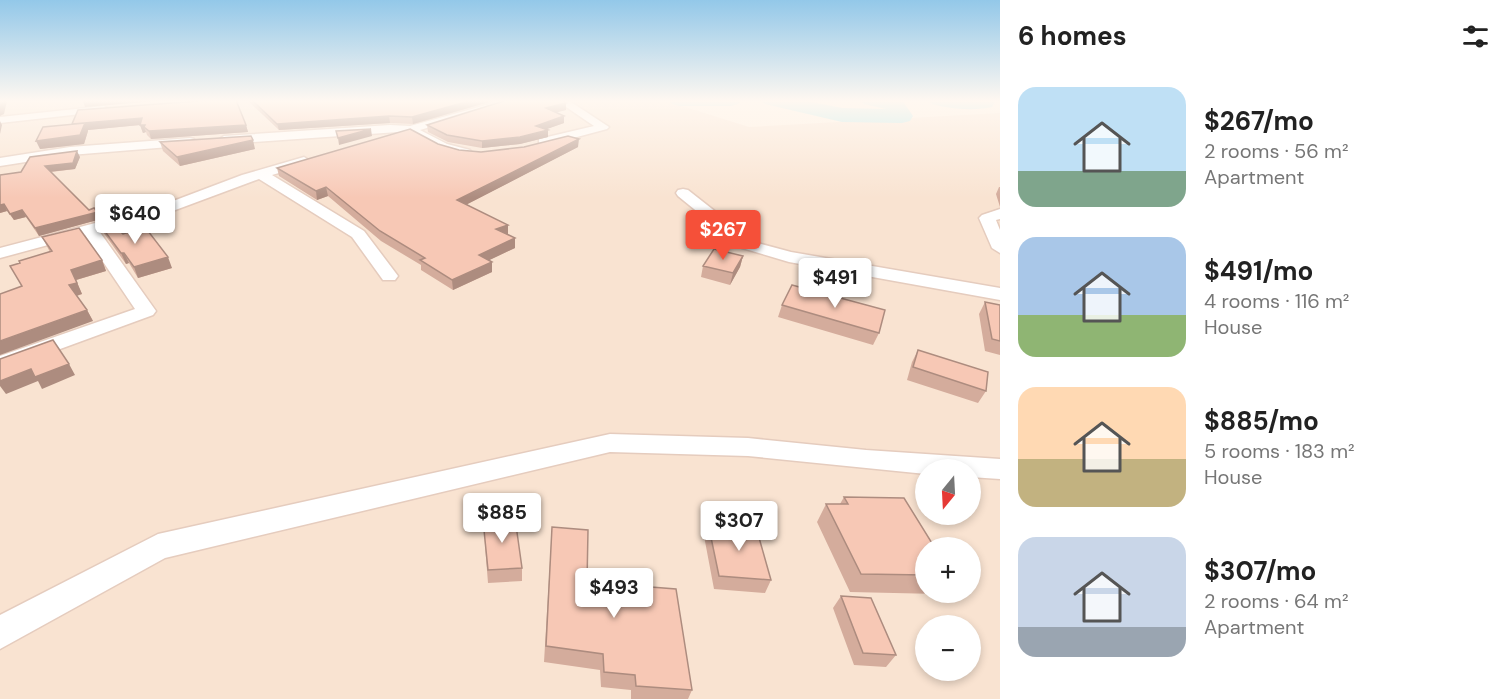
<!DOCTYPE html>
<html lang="en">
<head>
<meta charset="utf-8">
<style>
	:root { --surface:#fff; --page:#f2f2f2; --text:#222; --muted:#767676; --accent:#f55039 }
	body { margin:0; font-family:"DM Sans",sans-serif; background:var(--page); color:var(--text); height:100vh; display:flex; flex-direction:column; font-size:22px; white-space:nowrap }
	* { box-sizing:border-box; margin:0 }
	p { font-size:20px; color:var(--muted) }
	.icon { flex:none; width:33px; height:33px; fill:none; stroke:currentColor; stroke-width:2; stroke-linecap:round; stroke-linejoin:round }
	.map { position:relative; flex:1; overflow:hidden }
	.panel { display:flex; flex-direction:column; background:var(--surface); width:510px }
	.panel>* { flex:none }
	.needle { width:39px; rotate:198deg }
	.controls { position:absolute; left:915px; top:459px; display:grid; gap:12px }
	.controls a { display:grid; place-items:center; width:66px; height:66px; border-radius:50%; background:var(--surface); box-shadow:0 3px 9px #0003; font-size:30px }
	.price { position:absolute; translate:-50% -51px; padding:0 14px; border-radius:6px; background:#fff; color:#222; font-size:20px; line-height:39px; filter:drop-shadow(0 2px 3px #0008) }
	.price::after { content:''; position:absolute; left:50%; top:36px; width:18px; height:14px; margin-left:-9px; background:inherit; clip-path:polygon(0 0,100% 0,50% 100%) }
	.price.selected { background:var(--accent); color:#fff }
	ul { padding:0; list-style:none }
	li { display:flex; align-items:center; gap:18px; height:150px; padding:0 18px }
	li span { display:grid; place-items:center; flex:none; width:168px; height:120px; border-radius:18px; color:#555 }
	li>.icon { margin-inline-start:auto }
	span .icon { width:72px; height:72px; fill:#fffc; stroke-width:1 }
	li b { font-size:26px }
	h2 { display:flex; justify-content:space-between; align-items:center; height:72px; padding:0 18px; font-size:26px }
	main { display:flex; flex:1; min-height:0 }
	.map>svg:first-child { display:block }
</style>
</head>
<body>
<main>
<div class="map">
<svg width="1000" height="699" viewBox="0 0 1000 699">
	<rect width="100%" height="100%" fill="#fef0e0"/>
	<path fill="#f9e3d1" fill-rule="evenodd" d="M0,100h663l86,27 251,-14v586h-1000zM926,470h44v44h-44zM926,548h44v44h-44zM926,626h44v44h-44z"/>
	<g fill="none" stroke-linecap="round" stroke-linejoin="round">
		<path fill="#b3e7ea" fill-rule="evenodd" d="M668,100h74l-4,4 -7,2h-52l-7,-2z
			M761,100h41l40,8 44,1 -22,-5 -4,-4h42l11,16 -3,5 -8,2 -60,-1 -77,-18z
			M928,100h66l1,2 -3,5c-19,4 -42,2 -60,-3z"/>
		<defs>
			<path id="street" d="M504,100h16l-100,30 27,14 23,6 2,3 -6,4 -27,-7 -30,-17 -6,1 -5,-2 -174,12 -6,-4 6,-4 166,-11 20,1z
				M556,100h12l41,27 -2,2 -60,16h-8v-6l55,-13z
				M104,106l5,3 -1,2 -108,12v-6z
				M190,138l4,1v6l-124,10 -70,11v-8l70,-11z
				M304,157l6,4 -1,3 -37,11 92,56 34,45 -3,4h-12l-31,-43 -93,-58 -89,33 -71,19 57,80 -3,4 -153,56v-15l135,-47 -50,-74 -85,23v-10l160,-42 82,-31z
				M683,189l5,1 66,52 37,10 209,36v12l-211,-38 -47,-14 -64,-52 -2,-3 2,-3z
				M1000,209v10l-4,1 4,10v23l-8,-5 -13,-30 3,-3z
				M610,434l138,4 118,12 134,9v20l-30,-2v-7h-44v4l-178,-18 -138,-4 -445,106 -165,91v-34l158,-81z"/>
		</defs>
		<use href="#street" stroke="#e5ccbe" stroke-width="3"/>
		<use href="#street" fill="#fff" fill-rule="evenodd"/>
	</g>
	<path fill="#d4ac9c" d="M247,100h249l-83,24 -23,-1 -111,7z
		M566,103v7l-11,2 9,11 -18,6 2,1v7l-28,7 -38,4 -34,-6 -20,-10 -1,-7z
		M72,124l174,1 2,7 -97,7 -4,-4 -1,-3 -3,1 -3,-8 -52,5v1l-4,13 -44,5z
		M160,142l95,7 -75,17 -17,-15z
		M438,144l21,6 22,2 97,-5 -111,57 41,30 7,14 -26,12 3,2v10l-39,18 -32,-20v-5l-40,-24 -53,-45 -11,4 -38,-24 -2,-8z
		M80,157l-5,12 -24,3 38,38 9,2 3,7 -62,17 -13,-19 -12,3 -7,-9 -7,2v-38l21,-3z
		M999,187h1v20l-4,-13z
		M98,222l25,12 49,34 -34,10 -9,-15 -3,1 -23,-32z
		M42,237l60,23 4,11 -30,9 6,14 -5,2 10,14 6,11 -71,-35 28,-34z
		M743,256l-3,11 -10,18 -29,-8 2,-11z
		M985,302l15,3v50l-15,-4 -6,-37z
		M782,305l97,28 -6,12 -95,-28z
		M918,350l68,41 -8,12 -71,-23 5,-18z
		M844,497l82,51v44h13l-1,2 -88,-2 -33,-70 9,-18h14z
		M483,520l39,48v13l-34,2z
		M708,523l63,57 -6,13 -51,-4 -10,-53z
		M552,527l35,55 105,108 -4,9h-57v-9l-30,-3 -1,-17 -56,-8z
		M841,596l55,59 -10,12 -32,-2 -21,-57z"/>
	<path fill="#ad8c7f" d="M3,100h3l1,1 -3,13 -4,2v-7z
		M93,100h76l-84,7 -2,-6z
		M473,100h23l-83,24 -1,-7z
		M566,103v7l-20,5v-7z
		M389,116l1,7 -111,7 -2,-6z
		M564,116v7l-28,10v-7z
		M142,118l4,11 -2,-2 2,5 -3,1 -3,-8 -52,5v1l-4,13 -44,5 -4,-8 44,-6 -8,-11z
		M0,121l2,4 -2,9z
		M246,125l2,7 -97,7 -2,-8z
		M371,129l1,7 -33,9 -1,-7z
		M548,130v7l-28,7 -38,4v-7z
		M579,139l-1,8 -120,62 -1,-9z
		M253,140l2,9 -75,17 -3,-9z
		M77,151l3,6 -5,12 -27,3 -3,-6z
		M326,187l2,9 -11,4 -1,-9z
		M4,204l3,7 -7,2v-8z
		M22,210l4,7 -12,3 -4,-6z
		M98,212l3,7 -62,17 -4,-8z
		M508,225v9l-12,5v-10z
		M515,238v10l-36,17v-10z
		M121,253h3l5,10 -3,1z
		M743,256l-3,11 -10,18 3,-12z
		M168,257l4,11 -34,10 -4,-11z
		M102,260l4,11 -30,9 6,14 -7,2 -6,-11 2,-15z
		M492,262v10l-39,18 -1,-10z
		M87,310l6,11 -93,34v-14z
		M69,364l6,11 -33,14 -4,-8 -32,13 -6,-8v-5l31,-12z"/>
	<path fill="#f7c8b5" stroke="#ad8c7f" stroke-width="1.5" d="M0,100h3l-2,8 -1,1z
		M211,100h25l10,25 -97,6 -5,-4 1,-2h-5l2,-7 -70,6 6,-14z
		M252,100h221l-61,17 -23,-1 -112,8z
		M507,100h55l4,3 -20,5 18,8 -28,10 12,4 -28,7 -38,4 -35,-6 -20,-10z
		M85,123l-5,12 -44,6 7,-14z
		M371,129l-33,9 -2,-7z
		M410,129l28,15 21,6 22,2 43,-5 44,-11 11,3 -122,61 51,25 -12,4 19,9 -36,17 13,7 -40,18 -32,-20 5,-2 -45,-27 -54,-44 -10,4 -39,-23z
		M251,136l2,4 -76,17 -17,-15z
		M77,151l-4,12 -28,3 44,44 5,-2 4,4 -63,16 -13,-18 -12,4 -6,-10 -4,1v-30l21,-3 9,-15z
		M107,220l16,14 22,-7 23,30 -34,10 -10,-14h-3l-23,-31z
		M79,228l23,32 -31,10 6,13 -8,2 18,25 -87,31v-47l22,-8 -12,-20 10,-3 -1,-2 33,-10 -10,-14z
		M714,249l29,7 -10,17 -30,-7z
		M792,285l93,25 -6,23 -97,-28z
		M985,302l15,3v36l-8,-2z
		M53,340l16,24 -34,13 -4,-8 -31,12v-22z
		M918,350l70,22 -2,19 -73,-24z
		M844,497l60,1 31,50h-9v27l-65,-1 -35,-70h22z
		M515,518l7,50 -34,2 -5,-50z
		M708,523l48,4 15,53 -52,-4z
		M552,527l36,3 -1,52 89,7 16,101 -56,-4 -1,-11 -31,-3 -1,-18 -57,-8z
		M841,596l30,2 25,57 -33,-2z"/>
	<linearGradient id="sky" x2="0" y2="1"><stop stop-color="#93c8e9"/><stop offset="0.51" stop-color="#fff8f1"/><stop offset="1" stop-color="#fff8f1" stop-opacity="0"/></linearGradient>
	<rect width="1000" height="198" fill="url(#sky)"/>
</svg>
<div class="controls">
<a><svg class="needle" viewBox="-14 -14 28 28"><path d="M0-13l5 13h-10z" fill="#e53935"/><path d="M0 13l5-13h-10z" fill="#767676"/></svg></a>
<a>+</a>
<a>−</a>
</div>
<b class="price" style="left:135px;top:245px">$640</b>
<b class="price selected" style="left:723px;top:261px">$267</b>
<b class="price" style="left:835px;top:309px">$491</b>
<b class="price" style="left:502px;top:544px">$885</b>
<b class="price" style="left:739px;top:552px">$307</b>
<b class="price" style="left:614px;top:619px">$493</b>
</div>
<section class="panel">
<h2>6 homes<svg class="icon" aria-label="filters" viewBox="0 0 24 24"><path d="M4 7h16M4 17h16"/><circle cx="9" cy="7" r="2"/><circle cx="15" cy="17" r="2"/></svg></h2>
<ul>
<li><span style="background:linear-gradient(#bfe0f5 70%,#7fa58c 0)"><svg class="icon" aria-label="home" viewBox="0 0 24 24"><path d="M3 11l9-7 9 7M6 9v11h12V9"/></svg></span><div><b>$267/mo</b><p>2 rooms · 56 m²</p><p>Apartment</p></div></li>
<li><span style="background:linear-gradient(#a9c7e8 65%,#8fb573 0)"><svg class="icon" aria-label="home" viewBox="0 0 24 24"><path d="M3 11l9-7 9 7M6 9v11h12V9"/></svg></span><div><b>$491/mo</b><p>4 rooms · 116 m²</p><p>House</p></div></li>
<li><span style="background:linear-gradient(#ffd9b3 60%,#c2b280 0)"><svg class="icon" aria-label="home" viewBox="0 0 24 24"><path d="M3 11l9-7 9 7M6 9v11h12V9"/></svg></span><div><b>$885/mo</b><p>5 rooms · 183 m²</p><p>House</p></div></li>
<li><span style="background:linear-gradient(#c9d6e8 75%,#9aa5b1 0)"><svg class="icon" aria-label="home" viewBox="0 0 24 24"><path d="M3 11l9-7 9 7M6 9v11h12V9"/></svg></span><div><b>$307/mo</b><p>2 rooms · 64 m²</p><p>Apartment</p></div></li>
</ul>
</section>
</main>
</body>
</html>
